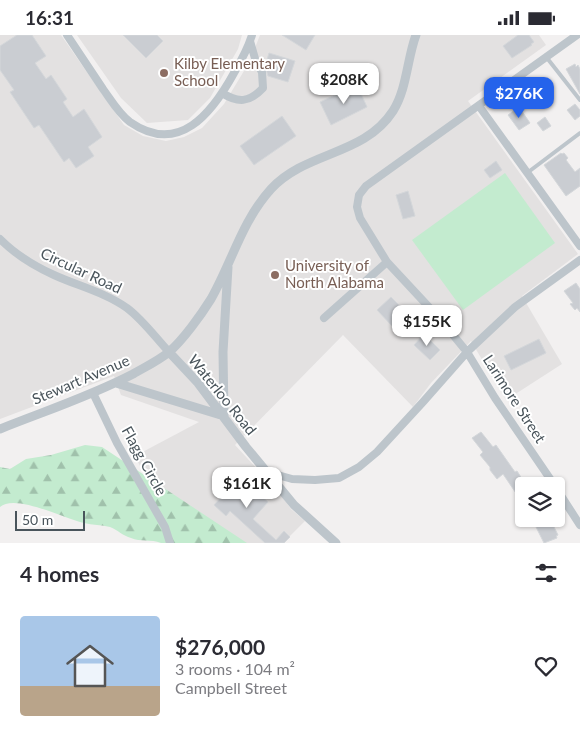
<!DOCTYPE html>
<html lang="en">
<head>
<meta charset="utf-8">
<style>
	:root { --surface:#fff; --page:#f2f2f3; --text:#2b2b33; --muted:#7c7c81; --accent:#2563eb }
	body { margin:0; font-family:Lato,sans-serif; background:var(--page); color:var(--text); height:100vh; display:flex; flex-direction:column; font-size:19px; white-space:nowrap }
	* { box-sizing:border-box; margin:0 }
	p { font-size:16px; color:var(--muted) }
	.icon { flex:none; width:28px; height:28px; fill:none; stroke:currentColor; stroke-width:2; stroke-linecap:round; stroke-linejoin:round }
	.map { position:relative; height:508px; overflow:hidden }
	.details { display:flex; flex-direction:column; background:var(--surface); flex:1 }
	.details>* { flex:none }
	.fabs { position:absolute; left:515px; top:442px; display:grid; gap:10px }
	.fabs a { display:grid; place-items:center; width:50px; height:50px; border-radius:5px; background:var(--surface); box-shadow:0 1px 4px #0004; font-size:25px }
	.scale { position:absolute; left:15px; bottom:12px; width:70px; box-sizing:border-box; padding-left:5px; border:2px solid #49545b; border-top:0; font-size:14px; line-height:18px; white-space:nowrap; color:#49545b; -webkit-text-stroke:4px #fff; paint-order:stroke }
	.price { position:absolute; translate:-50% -42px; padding:0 11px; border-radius:10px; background:#fff; color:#222; font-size:16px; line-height:32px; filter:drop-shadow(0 1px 2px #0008) }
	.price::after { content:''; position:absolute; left:50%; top:30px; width:15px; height:11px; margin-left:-8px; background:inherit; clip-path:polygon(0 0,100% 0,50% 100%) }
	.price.current { background:var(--accent); color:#fff }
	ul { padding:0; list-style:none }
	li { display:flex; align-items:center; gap:15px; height:125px; padding:0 20px }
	li span { display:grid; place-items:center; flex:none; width:140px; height:100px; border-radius:5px; color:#555 }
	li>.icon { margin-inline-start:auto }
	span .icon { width:60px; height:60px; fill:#fffc; stroke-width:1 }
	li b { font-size:21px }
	h2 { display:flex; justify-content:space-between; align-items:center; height:60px; padding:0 20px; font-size:21px }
	.status { display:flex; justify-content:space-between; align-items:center; height:35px; padding:0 25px; background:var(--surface); direction:ltr }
	.status svg { height:14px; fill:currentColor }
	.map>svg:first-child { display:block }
</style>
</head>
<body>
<div class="status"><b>16:31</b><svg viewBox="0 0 49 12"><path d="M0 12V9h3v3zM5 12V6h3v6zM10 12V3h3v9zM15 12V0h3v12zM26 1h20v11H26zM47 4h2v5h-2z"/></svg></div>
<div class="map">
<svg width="580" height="508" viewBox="0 0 580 508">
	<defs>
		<pattern id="forest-firs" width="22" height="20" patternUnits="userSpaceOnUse" patternTransform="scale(1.25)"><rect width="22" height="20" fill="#c3ebcf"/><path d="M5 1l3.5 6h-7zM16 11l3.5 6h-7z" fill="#a0c1ab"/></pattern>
	</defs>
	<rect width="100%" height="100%" fill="#f2f0f0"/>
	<path fill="#e3e1e1" d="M0,0h61l63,90 19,11 23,5 18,-4 18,-9 22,-24 26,-43 10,-26h279l7,10 -78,56 110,153 -56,42 40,68 -56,36 -35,-59 -40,42 -18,24 -70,-72 -108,110 45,49 11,15 14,12 -22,22h-72l-58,-51 -18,-36 64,-34 -78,-27 -7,-19 -114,43z
		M77,0h165l-4,14 -28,49 -22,22 -41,3 -26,-25z"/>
	<path fill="url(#forest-firs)" d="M85,410l17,2 145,96h-86c-10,-4 -21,-1 -30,-5 -8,-2 -13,-8 -21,-11 -8,-2 -18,-2 -26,-4 -19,-4 -69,-30 -84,-16v-40l10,2 16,-10 25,-4z"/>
	<path fill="#c3ebcf" d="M505,138l50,70 -92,67 -51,-70z"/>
	<path fill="#cacdd2" stroke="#d4d7da" d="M17,0h15l14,21 -11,7 11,16 5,-4 16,24 -4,3 10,15 11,-8 18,28 -14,10 6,9 -18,12 -7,-10 -5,4 -25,-37 -5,3 -24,-36 4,-2 -14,-20v-24z
		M123,0h34l6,6 -17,17z
		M282,0h33l-9,15z
		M518,0h11l5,7 -3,2 1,1 -20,13 -9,-12z
		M269,18l26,8 -7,21 -20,-6 -3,-10z
		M575,29l1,3 2,-2 2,4v25l-14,-25z
		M357,50l10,22 -36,18 -11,-23z
		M575,69l5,6v6l-5,4 -8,-10z
		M519,72l11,16 -11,7 -11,-15z
		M282,81l14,20 -42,29 -14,-19z
		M545,82l6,9 -8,5 -6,-8z
		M561,118l1,1 2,-1 4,5 -2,2 9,12 5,-4v18l-14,10 -22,-31z
		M496,126l6,9 -12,8 -6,-8z
		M408,156l7,25 -12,3 -7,-24z
		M576,248l4,6v23l-3,-4 -2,2 -5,-6 3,-1 -9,-12z
		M391,262l14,14 -2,2 5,5 -9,8 -3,-3 -4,3 -15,-16z
		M424,299l16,16 -10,10 -16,-15z
		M539,304l7,14 -35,17 -7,-14z
		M481,397l12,15 3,-2 19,27 2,-1 9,14 -2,1v19l-21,-31 -6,5 -7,-9v-3l-10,-12 3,-3 -11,-14z
		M240,442l28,25 -15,17 23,21 8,-9 6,6 -6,6h-19l-35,-32 -4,5 -12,-11z
		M532,484h18l8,16 -2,1 1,2 -13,5z"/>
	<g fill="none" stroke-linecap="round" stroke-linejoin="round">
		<path stroke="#bdc5cb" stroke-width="4" d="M547,23l33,42
			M527,138l53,-40"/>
		<path stroke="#bdc5cb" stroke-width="8" d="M67,0c12,18 24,36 36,54 8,11 16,25 27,33 49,34 82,-9 104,-49 7,-12 14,-25 18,-38
			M222,58c16,10 27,10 41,-5l-1,-16 -6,-10 -6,-21
			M479,71l101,140
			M0,204c15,15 34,27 54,36 24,11 50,17 73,33 16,12 28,29 42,44
			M324,283l63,-56
			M93,358l24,50 48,84 5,16
			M267,437l25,7 23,1 24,-2 20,-11 18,-15 46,-50 44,-50 48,-45 65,-47
			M555,451l-60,-88 -28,-46 -27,-33 -53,-57 -27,-44 -3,-11 2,-12 7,-9 211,-151
			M556,453l24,37"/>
		<path stroke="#bdc5cb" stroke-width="9" d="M169,317l29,31 48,64 48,58 42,38
			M116,348l108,33 -1,-64 5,-85
			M0,394c45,-18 91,-33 133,-55 12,-7 25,-13 36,-22 14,-12 32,-37 42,-53 21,-37 31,-78 60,-110 35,-38 93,-33 122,-78 14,-22 14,-52 23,-76"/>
	</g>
	<g fill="#8d6e63" stroke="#fff" stroke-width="2">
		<circle cx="164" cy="38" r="5"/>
		<circle cx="275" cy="240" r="5"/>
	</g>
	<g text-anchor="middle" stroke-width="4" stroke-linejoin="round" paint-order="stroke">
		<g font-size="15" fill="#785e54" stroke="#fff" text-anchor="start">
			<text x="174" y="34">Kilby Elementary<tspan x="174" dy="17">School</tspan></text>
			<text x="285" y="236">University of<tspan x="285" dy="17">North Alabama</tspan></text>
		</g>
		<g font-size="15" fill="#49545b" stroke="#fff">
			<text transform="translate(81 236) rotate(25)" y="5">Circular Road</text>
			<text transform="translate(81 345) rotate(-23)" y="5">Stewart Avenue</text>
			<text transform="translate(222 360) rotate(51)" y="5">Waterloo Road</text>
			<text transform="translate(514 364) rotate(57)" y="5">Larimore Street</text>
			<text transform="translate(144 426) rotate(61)" y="5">Flagg Circle</text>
		</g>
	</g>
</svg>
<div class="fabs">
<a><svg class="icon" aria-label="layers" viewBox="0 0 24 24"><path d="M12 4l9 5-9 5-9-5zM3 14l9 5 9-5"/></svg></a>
</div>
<div class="scale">50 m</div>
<b class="price" style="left:344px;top:70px">$208K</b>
<b class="price current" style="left:519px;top:84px">$276K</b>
<b class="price" style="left:427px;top:312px">$155K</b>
<b class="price" style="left:247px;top:474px">$161K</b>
</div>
<section class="details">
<h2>4 homes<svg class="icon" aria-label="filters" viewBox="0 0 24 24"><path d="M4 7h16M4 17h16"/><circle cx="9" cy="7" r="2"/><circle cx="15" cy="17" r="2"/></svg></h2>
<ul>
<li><span style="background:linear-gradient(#a9c7e8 70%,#b9a48a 0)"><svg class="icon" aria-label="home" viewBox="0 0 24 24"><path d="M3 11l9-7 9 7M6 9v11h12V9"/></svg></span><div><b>$276,000</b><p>3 rooms · 104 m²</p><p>Campbell Street</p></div><svg class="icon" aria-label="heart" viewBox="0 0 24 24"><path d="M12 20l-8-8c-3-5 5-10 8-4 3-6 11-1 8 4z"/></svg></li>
</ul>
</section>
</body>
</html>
